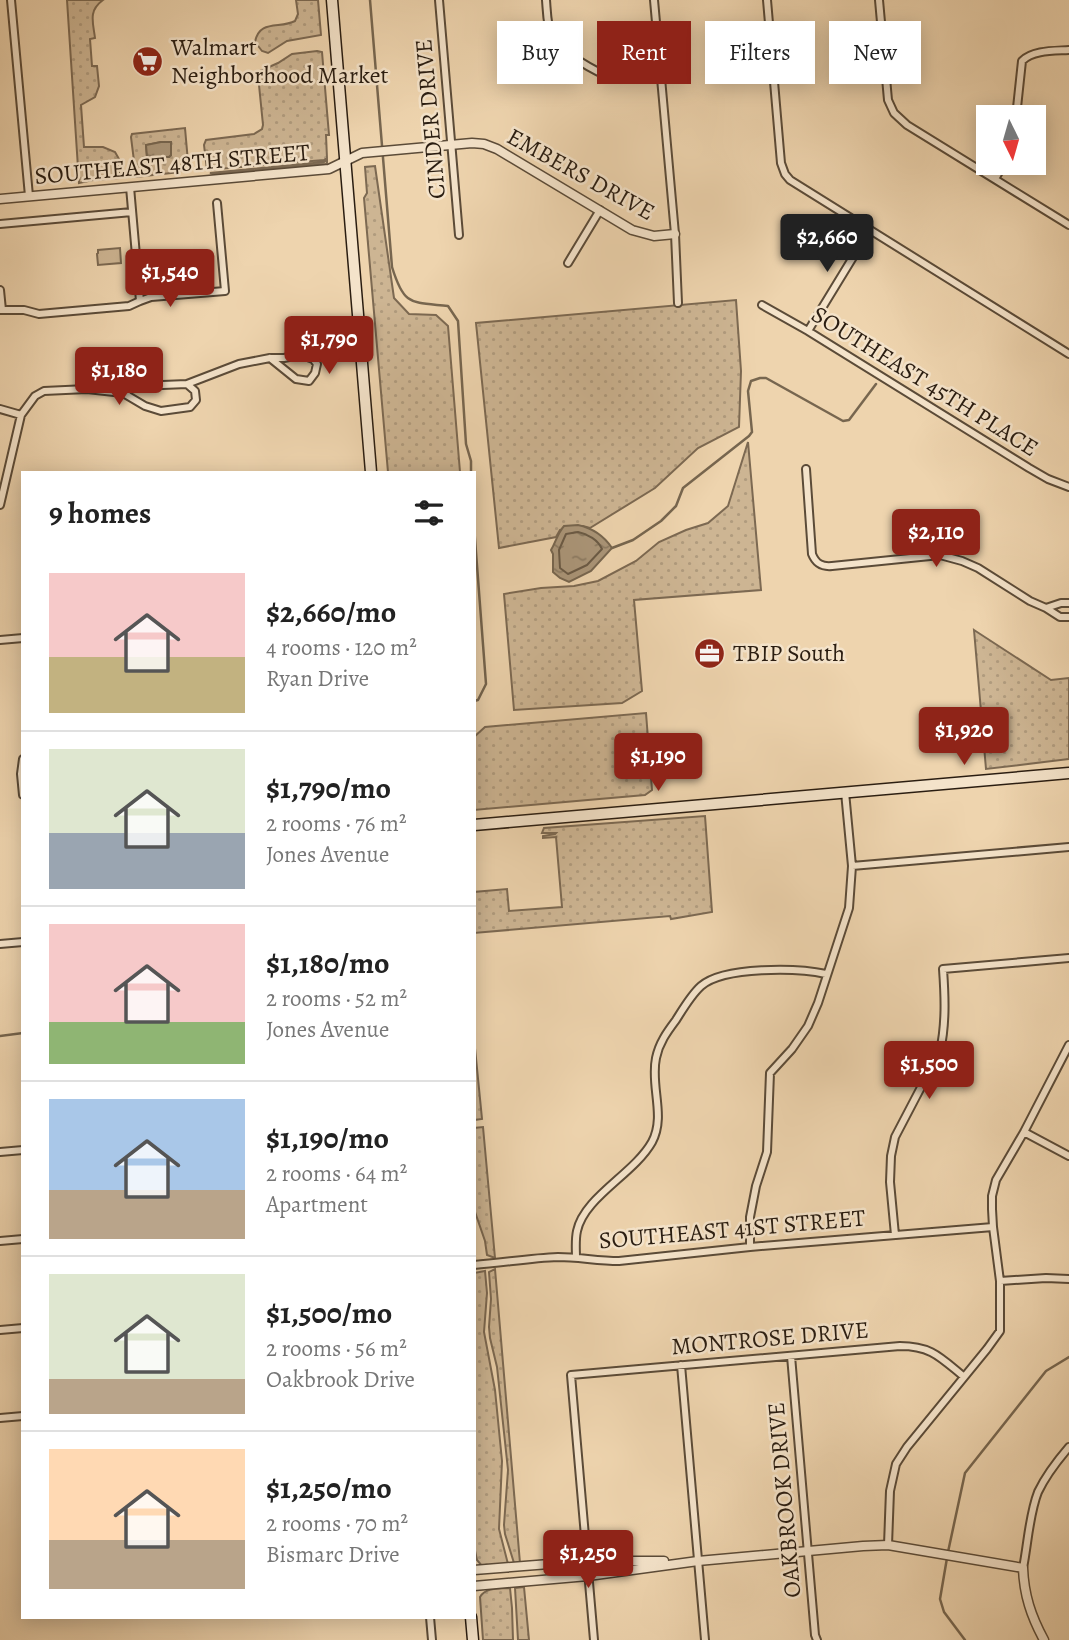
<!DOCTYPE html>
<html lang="en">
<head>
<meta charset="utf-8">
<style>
	:root { --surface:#fff; --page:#f2f2f2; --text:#222; --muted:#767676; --line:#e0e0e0; --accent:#8f2418 }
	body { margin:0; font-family:Alegreya,serif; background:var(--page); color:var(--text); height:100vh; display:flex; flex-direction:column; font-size:26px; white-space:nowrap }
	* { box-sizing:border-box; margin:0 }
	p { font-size:23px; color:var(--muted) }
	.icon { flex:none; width:38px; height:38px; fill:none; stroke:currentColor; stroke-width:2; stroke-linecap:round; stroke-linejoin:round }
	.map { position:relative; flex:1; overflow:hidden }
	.side { position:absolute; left:21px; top:471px; width:455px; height:1148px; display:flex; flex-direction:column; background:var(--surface); border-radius:0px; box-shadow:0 4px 18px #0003 }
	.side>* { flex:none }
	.banner { position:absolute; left:497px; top:21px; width:466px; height:63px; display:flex; gap:14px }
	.needle { width:46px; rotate:175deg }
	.tools { position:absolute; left:976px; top:105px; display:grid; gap:14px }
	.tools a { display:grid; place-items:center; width:70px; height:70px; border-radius:0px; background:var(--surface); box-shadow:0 4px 18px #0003; font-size:35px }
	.price { position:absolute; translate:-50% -60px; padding:0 16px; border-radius:7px; background:var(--accent); color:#fff; font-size:23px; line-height:46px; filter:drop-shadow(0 2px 4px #0008) }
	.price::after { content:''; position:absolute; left:50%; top:42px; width:21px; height:16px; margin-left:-10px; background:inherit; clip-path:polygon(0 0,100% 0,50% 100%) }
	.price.on { background:#222; color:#fff }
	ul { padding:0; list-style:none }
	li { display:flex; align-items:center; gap:21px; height:175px; padding:0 28px }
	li+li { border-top:2px solid var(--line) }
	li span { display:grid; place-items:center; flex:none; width:196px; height:140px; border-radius:0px; color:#555 }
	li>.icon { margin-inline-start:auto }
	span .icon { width:84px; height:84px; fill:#fffc; stroke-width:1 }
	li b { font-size:30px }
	h2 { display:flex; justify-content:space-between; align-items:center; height:84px; padding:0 28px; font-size:30px }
	.pill { padding:0 24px; border-radius:0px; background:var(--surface); box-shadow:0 4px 18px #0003; font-size:24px; line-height:63px }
	.pill.on { background:var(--accent); color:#fff }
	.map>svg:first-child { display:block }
</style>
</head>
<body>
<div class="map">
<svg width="1069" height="1640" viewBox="0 0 1069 1640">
	<defs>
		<pattern id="grass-dots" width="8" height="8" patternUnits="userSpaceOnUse" patternTransform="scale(1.75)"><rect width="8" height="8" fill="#cdb593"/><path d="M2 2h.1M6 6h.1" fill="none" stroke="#b09b7e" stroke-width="1.8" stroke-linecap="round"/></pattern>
		<pattern id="water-ripples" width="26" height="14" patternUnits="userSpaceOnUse" patternTransform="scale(1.75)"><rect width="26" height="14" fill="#ab9679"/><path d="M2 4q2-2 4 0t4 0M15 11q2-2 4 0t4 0" fill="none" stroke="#8b7a62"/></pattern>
	</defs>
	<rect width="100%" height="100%" fill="#eed4ae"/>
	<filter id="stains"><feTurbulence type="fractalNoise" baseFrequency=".00286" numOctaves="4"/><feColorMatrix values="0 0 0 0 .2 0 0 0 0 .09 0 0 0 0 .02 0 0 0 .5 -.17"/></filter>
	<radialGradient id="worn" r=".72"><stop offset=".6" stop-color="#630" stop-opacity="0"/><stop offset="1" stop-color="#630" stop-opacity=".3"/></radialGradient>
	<path fill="url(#grass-dots)" stroke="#7c6952" stroke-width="2" fill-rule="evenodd" d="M67,0h36c-15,11 -10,22 -8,38l-5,1 2,27h5l2,20 -4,11 -14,8 3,42h19l12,5 4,7v19l-26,2 -14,3z
		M296,0h22l3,35 -34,6 -19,12 -6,-2 -7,-9c4,-23 25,-13 40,-21l3,-7z
		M317,51l5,1 7,83h-3l1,23 -3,2 -117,10 -3,-25 2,-5 48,-6 8,-5 1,-4 -5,-50 2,-4 18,-8 14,-9z
		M185,128l3,34 -8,10 -44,5 -5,-40 1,-3zM161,142h7l3,3v10l-2,2h-22l-1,-12z
		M327,160v3l-1,1 -113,10 -3,-1 114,-11z
		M375,166l19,132 15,16 27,1 12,11 12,146h-72l-24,-274 3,-5 -2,-26z
		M736,300l5,71 -2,56 -41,21 -43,40 -65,40 -7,-2 -23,4 -4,7 -57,11 -23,-225z
		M748,442l13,148 -127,10 8,91 -20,12 -108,7 -10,-116 37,-6 33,-2 24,-5 38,-20 23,-19 27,-12 22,-7 20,-17z
		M974,630l77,50 18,-2v81l-83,10z
		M646,713l6,77 -7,5 -171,15v-73l11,-10z
		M705,816l7,96 -41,7 -1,-3 -196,17v-41l33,-3 2,22 53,-4 -6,-70 -13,1v-2l12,-2 1,-1h-14l2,-5z
		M474,1038l8,81 -8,1z
		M483,1127l12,131 -8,-3 -2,-14 -11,-32v-81z
		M495,1269l25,294h-6l-9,-29 -1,-9 4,-55 -11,-103 -7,-29 -1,-11 2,-28 -2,-27z
		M485,1271l2,22 -3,39 11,58 7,71 -3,68 9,35 -26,2 -5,-6 -3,-14v-273z
		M524,1587l5,53h-11l-3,-52z
		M510,1588l2,20 1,32h-30l-3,-43c6,-10 19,-8 30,-9z"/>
	<path fill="#cdb593" stroke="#7c6952" stroke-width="2" d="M120,248l1,15 -23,2 -1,-11 1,-1v-3z"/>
	<path fill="url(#water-ripples)" stroke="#77664f" stroke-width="2" d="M161,142h10v13l-2,2h-22l-1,-12z
		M578,525c14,3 26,11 34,23l-21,23 -22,11 -9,-4 -7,-6v-18l-2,-4c5,-8 6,-16 13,-24z"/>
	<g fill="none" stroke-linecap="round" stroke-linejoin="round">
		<path stroke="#6a5a45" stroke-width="2" d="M578,532c10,2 20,8 24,17l-15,16 -19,9 -8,-6 -1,-18 7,-16z"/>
		<path stroke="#77664f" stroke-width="2.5" d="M370,0l22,267c12,39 18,35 56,39l10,15 8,123 5,17v11
			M474,526l12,158 -8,16 -4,1
			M612,548l21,-8 28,-19 15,-15 7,-18 66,-52 3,-4 -4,-41 3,-10 9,-3h6l77,43 6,-1 27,-36
			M0,1036l23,-3
			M948,1552l17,-79 81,-102 23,-14
			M947,1558l-7,41 4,13 21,28"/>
		<defs>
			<path id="minor" d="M11,0l18,196
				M439,0l20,235
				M546,0c1,12 1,27 6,38 6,12 45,35 59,39 15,4 34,-1 49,-2
				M654,0l21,234 3,69
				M767,0l14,163 4,11 5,6 279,174
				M879,0l9,100 6,13 13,12 162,100
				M1016,117l6,-56c11,-11 32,-10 47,-11
				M995,179l9,-16
				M130,187l10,114 11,-4 74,-6 -8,-88
				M0,224l132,-12
				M568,263l32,-53
				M0,290l2,20
				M762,305l46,26 221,137 19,11 21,8
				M0,310h24l15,4 90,-8 11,-5
				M808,331l61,-100
				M123,393l15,-7 49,-2
				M0,409l21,6
				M806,469l6,85c4,10 10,13 20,12l108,-11 22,6 16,7 52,33 16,7
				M0,505l21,-90 14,-19 9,-5 43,-2 36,4 22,13 16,5 29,-4 6,-7 -1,-9 -8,-7 52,-20 31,-6h14l10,-2h11l8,3 4,5 -2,9 -6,8 -13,-2 -26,-21
				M1069,603h-8l-15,5 14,9h9
				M0,640l23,-2
				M23,759l-2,15 2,21
				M852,866l217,-19
				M0,944l23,-2
				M1024,1132l45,24
				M0,1152l23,-2
				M895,1235l-5,-53 1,-26 4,-19 45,-86c6,-27 5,-54 3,-82l126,-11
				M0,1241l23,-2
				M750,1247v-30l6,-31 11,-34 3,-79 22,-24 16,-23 10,-23 31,-95 3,-42 -7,-74
				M576,1258c0,-9 -1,-18 1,-27 7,-34 57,-57 75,-89 14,-26 -2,-56 4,-84 3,-15 11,-26 20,-38 7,-11 15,-25 25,-34 23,-20 97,-18 125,-12
				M474,1265c28,-2 56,-7 84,-8 20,0 40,4 61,4l131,-14 243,-20
				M1000,1281l46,-3 23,1
				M0,1330l23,-2
				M791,1356l24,279 2,5
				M681,1365l24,275
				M0,1418l23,-2
				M888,1545l2,-54 6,-27 11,-17 80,-98 13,-18v-50l-7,-54 -1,-18v-13l4,-16 28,-48 45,-87
				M1023,1568c5,-25 6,-53 15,-76 8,-17 19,-31 31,-45
				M430,1617l2,23
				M594,1640l-23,-265 329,-29c31,0 40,11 63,30"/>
			<path id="tertiary" d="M0,199l329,-30 33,-16 110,-10 12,1 13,5 135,81 22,6 21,-2
				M474,1570l113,-9h77
				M474,1586l114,-10 110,-15 165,-15 25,-1 135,23c1,27 8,48 21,72"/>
			<path id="secondary" d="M332,0l39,472
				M474,825l595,-52
				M471,1617l2,23"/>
		</defs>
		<use href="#minor" stroke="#5b4b38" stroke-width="10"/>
		<use href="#tertiary" stroke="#5b4b38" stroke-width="11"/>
		<use href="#secondary" stroke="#2a1d11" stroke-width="13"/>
		<use href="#minor" stroke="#f4e3ca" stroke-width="6"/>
		<use href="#tertiary" stroke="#f4e3ca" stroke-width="8"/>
		<use href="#secondary" stroke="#f4e3ca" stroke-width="10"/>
	</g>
	<defs>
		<symbol id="supermarket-disc" viewBox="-11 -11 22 22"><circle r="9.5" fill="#8f2418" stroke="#f4e3ca"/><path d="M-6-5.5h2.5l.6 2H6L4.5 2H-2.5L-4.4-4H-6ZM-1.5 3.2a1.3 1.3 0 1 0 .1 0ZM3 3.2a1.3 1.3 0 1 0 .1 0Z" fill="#fff"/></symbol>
		<symbol id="office-disc" viewBox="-11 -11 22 22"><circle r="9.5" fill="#8f2418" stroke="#f4e3ca"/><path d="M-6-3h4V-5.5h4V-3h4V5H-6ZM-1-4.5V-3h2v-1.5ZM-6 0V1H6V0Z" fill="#fff"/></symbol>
	</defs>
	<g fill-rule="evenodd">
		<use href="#supermarket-disc" x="130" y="44" width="35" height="35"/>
		<use href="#office-disc" x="692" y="636" width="35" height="35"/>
	</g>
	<g text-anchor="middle" stroke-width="5" stroke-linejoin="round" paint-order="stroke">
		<g font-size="24" fill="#2a1d11" stroke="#f4e3ca" text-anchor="start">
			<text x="171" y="55">Walmart<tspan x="171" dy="28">Neighborhood Market</tspan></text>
			<text x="733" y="661">TBIP South</text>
		</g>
		<g font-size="24" fill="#2a1d11" stroke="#f4e3ca">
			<text transform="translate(430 119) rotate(-95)" y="8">CINDER DRIVE</text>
			<text transform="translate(172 164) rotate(-5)" y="8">SOUTHEAST 48TH STREET</text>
			<text transform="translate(581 174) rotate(29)" y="8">EMBERS DRIVE</text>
			<text transform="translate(925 381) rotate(32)" y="8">SOUTHEAST 45TH PLACE</text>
			<text transform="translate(732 1229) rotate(-5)" y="8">SOUTHEAST 41ST STREET</text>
			<text transform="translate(770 1338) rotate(-5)" y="8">MONTROSE DRIVE</text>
			<text transform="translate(784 1500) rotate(-95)" y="8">OAKBROOK DRIVE</text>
		</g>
	</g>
	<rect width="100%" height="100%" filter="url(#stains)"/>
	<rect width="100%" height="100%" fill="url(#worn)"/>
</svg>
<div class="tools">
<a><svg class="needle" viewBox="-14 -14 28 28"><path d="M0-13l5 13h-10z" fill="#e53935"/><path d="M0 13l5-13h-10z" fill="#767676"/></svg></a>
</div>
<b class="price on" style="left:827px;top:274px">$2,660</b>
<b class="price" style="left:170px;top:309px">$1,540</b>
<b class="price" style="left:329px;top:376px">$1,790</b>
<b class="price" style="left:119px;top:407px">$1,180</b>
<b class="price" style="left:936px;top:569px">$2,110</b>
<b class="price" style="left:964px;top:767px">$1,920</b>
<b class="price" style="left:658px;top:793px">$1,190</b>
<b class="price" style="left:929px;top:1101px">$1,500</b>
<b class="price" style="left:588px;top:1590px">$1,250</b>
<div class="banner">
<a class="pill">Buy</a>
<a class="pill on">Rent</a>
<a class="pill">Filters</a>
<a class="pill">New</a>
</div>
<section class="side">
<h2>9 homes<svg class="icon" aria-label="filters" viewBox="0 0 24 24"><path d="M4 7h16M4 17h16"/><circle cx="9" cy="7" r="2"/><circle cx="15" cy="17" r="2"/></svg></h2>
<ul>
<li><span style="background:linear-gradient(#f6c9c9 60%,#c2b280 0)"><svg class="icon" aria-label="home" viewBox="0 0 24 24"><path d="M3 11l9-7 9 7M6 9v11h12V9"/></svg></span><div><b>$2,660/mo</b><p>4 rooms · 120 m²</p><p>Ryan Drive</p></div></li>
<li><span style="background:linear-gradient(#dfe7d0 60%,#9aa5b1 0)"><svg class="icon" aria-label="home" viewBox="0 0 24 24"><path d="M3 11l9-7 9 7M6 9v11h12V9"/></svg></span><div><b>$1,790/mo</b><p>2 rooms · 76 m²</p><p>Jones Avenue</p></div></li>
<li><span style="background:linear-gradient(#f6c9c9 70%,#8fb573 0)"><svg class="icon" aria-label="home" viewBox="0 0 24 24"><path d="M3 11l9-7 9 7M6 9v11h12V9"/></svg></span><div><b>$1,180/mo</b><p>2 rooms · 52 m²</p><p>Jones Avenue</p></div></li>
<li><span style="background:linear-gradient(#a9c7e8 65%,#b9a48a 0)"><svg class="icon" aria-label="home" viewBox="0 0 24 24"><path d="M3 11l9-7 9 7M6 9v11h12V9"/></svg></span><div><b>$1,190/mo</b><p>2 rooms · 64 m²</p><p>Apartment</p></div></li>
<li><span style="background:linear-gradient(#dfe7d0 75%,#b9a48a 0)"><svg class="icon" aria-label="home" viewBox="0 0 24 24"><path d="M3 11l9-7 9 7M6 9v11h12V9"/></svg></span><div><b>$1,500/mo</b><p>2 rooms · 56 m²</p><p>Oakbrook Drive</p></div></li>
<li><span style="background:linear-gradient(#ffd9b3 65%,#b9a48a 0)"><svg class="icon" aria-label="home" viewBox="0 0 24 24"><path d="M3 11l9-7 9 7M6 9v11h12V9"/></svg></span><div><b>$1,250/mo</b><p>2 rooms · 70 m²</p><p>Bismarc Drive</p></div></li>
</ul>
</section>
</div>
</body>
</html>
